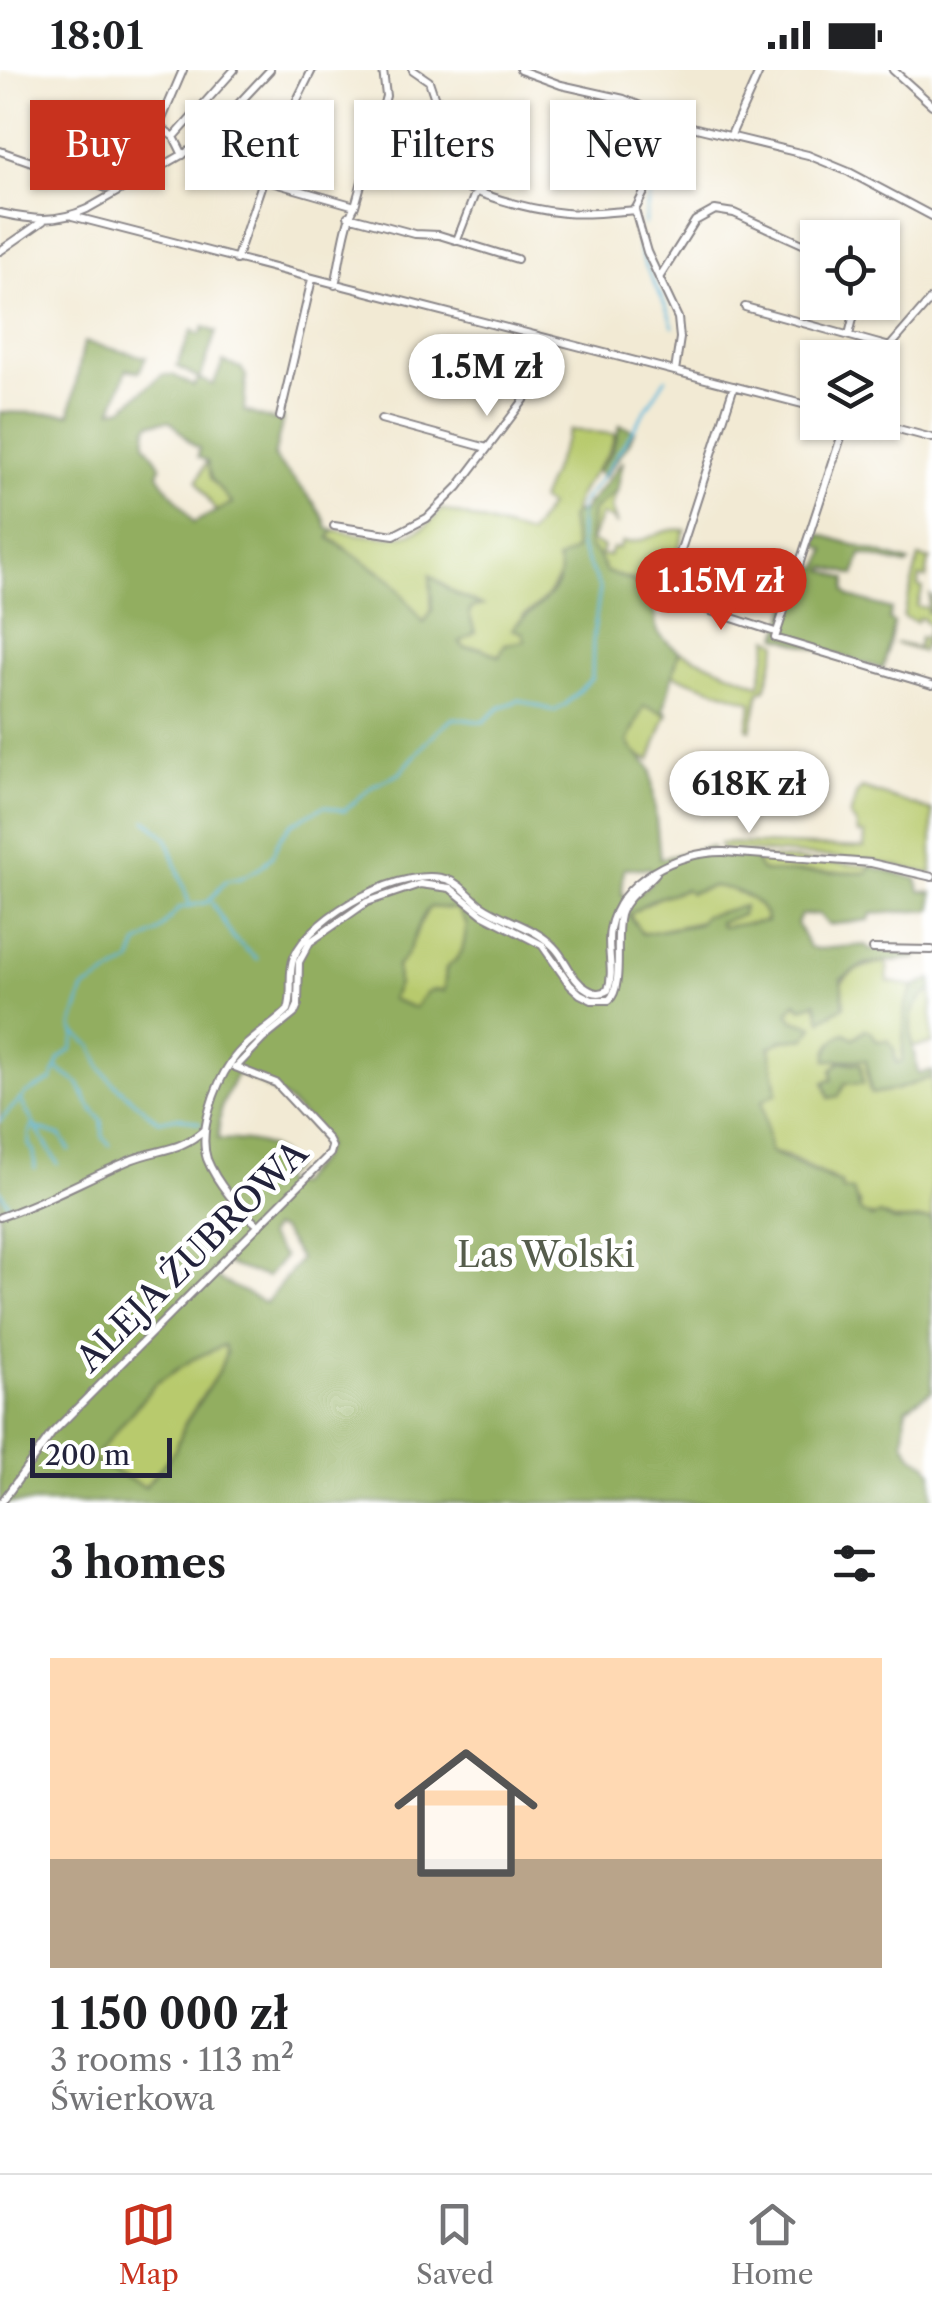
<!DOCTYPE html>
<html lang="en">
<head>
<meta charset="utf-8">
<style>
	:root { --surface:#fff; --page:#f6f6f6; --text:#202124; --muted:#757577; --line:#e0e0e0; --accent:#c8321e }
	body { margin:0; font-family:"Libre Caslon Text",serif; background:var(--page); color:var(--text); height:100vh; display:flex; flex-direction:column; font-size:38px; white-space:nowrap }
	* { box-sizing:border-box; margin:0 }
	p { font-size:32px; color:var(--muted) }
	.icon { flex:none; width:55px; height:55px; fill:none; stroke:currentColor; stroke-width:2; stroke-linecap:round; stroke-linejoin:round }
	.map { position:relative; height:1433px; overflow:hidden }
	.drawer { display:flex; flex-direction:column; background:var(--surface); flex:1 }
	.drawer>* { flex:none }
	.top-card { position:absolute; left:30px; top:30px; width:872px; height:90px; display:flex; gap:20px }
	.fabs { position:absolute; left:800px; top:150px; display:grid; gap:20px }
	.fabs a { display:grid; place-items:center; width:100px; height:100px; border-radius:0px; background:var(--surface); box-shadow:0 2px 8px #0004; font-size:50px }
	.scale { position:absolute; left:30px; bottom:25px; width:142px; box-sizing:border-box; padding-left:10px; border:5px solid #22223b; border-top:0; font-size:28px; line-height:35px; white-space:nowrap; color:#22223b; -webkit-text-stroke:8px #fff; paint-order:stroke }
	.price { position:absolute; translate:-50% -85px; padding:0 22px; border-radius:35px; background:#fff; color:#222; font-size:32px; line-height:65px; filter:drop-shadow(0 2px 5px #0008) }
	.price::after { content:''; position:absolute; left:50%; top:60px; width:30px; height:22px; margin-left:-15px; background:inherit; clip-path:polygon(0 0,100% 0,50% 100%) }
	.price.on { background:var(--accent); color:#fff }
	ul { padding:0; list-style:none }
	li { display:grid; align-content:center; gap:20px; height:530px; padding:0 50px }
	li+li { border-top:2px solid var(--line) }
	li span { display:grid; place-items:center; height:310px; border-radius:0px; color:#555 }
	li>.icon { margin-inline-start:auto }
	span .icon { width:180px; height:180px; fill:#fffc; stroke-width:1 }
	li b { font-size:42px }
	h2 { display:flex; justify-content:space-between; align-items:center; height:120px; padding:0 50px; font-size:42px }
	.pill { padding:0 35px; border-radius:0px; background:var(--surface); box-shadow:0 2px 8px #0004; font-size:35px; line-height:90px }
	.pill.on { background:var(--accent); color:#fff }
	.status { display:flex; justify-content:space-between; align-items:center; height:70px; padding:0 50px; background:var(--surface); direction:ltr }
	.status svg { height:28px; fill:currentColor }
	.menu { display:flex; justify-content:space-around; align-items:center; height:140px; border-top:2px solid var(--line); background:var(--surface); font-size:28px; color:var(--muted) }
	.menu a { display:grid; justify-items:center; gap:5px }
	.menu .on { color:var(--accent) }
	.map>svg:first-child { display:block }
</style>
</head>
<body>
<div class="status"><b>18:01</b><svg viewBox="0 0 49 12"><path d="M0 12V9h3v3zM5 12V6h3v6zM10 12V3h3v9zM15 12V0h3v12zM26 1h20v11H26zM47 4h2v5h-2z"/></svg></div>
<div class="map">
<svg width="932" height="1433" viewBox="0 0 932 1433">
	<rect width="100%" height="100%" fill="#fff"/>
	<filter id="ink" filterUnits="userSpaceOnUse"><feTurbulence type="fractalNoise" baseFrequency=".01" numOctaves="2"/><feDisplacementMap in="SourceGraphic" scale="20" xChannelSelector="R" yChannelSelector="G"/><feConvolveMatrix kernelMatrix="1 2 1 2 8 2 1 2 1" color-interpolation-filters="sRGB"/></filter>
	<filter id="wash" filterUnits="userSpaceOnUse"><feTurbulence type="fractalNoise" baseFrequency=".0048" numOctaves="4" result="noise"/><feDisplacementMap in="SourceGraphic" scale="40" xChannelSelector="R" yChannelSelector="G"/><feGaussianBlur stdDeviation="2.25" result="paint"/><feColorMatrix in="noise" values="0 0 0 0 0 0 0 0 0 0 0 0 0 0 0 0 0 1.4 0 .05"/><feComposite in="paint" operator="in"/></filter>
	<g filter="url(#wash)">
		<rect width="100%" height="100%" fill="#f2ead4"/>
		<path fill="#b8ca6d" stroke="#6d7654" stroke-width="2.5" d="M570,360l45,4c-5,27 -26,39 -37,63 -5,10 -1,13 -8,22l5,31c-19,26 -21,49 -52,66l3,25 51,-88 9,-49 31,-13 -6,17 6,17 -5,-6 -11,-4 -10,26 12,6 -2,8 8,1 3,-8 6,1 5,-7c23,2 41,-16 62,-12l-21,60 -54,-17 9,164 -138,-89 -17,-1 -5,-5 16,-9 -6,-20 3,-5 10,-3 -27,-11 -24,-16 1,32 -8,13 -33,-43 -62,-43 5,-7c35,6 85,18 107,-21l88,26 20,-29 -9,-6z
			M207,391l4,18 22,24 -17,9 -19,-31z
			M919,487l13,3h-3l-3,18 -6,-1 -2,9 5,2 -6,18 11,2 2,-13 2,2v11l-6,5 6,-2v38l-6,-4 -1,-6 -3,13 -27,-9 23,5 2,-11 6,1 4,-13 -6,-3v-3l-6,-1 -1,4 -14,-5z
			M769,568l9,5 -13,47h-5l-9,40 -4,-1 5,-27 -79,-27 6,-24 81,34z
			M644,636l23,8 -17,46 -16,-6 -6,-12z
			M862,718l70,23v63l-63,-14 -148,-11 -1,-5 13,-1 131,5 1,-14h-7l-2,-11 -6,-6 6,-22z
			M753,787l117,9 -2,6 -6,1 -93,-1 -8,-2z
			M713,816c20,2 51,13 54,36l-46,5 -3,-5h-17l-59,12 -13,-20 41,-22 15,-3 5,4z
			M429,837l28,2 10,15c-3,19 -3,36 -21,44l-2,24 -28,17 -25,-10 7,-15 -1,-18z
			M887,892l1,20 26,4 -9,22 -2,54 -7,1 -2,-14 -35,-13 -31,24 38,-1 3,30h29l34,-12v142c-25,1 -49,4 -72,-7l-1,-10 -17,-12 -1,-7 -55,-27 -16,-4 -8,-52 15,-7 -7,-46 13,-7 23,-2 7,-11 -20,-7 -5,-8 9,-10h19l6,18c17,-37 22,-53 65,-58z
			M932,921v53l-19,3c-6,-23 -3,-44 19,-56z
			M224,1275l2,8 -7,18 -34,52 -9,26 -31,38 -53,-27 63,-76 38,-25z"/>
		<path fill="#92ae60" stroke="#5a684e" stroke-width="2.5" fill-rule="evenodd" d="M204,257l12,5 -16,47 13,6 10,-23 18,6 5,8 -2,35 32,10 2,-6 5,2 -9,41c15,17 50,50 53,70l7,2 -5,8 62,42 33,43 8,-13 -2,-35 25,19 27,11 -10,3 -3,5 6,20 -15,9 4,5 17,1 18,8 6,-12 20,-3 -2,-8 -11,-4c16,-19 59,-38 45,-68l18,-11 -5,-32 6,-6h6l41,-51 -6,30 -25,20 -3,36 9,8 8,17 35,12 6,18 9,5c-4,25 4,30 23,44l-15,57 3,6 -23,-8 -16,36c6,13 16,16 23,28l9,89 52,-13 1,9 40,2 8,13 8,2 93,1 6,-1 2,-6 47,13 3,12 12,1v18l-61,4 -2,6 -41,5 -9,-11 -18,1 -4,8 12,24 9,2 47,-4 5,4 48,4 -2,5 -51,6 -24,15 3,27 -23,14 -5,-18 -14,6 -6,-6 -8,10 5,8 20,6 -7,12 -23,2 -13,7 7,46 -15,8 8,51 71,32 1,6 11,1 7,20 12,7 7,-4 16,7 37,-2v172l-26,17 -2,34 8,13 15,9 5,8v31h-932v-1091l70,2 14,-72 62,15 -7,15 -12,-3 -15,41 11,-2 39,-33h11l21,11 5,-7 -22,-13 15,-36 8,5zM168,351c14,6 17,22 31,27l-1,9 9,4 4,18 21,24 -39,20c-9,-20 -25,-30 -35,-49l3,-8 -16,-23 2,-15 4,-5zM624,798h26l5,11 -26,22 -7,-7zM713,816c20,2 50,12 54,35l-46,6 -2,-5 23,-7 2,-9 -40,10 -6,8 -56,10 -13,-19 23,-15 33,-11 5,4zM430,837l27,2 10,15c-4,24 -2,30 -21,44l-2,23c-18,-3 -20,3 -29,17l-24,-9 7,-15 -1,-18c19,-17 17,-42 33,-59zM237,1003c40,16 65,36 89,72l-5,12 -25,27h-13l-3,-5 14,-12c-25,-28 -42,-26 -76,-28l3,-31zM273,1158l8,2 19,29 -34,44 -52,-26 12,-13 41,13 17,-20 -17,-21zM224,1275l2,8 -7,18 -34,53 -9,25 -31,38 -53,-27 63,-76 38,-25z
			M620,355l14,5 -5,13 -25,34 -7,-6 14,-18z
			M819,464l90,28 -3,3 -45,-11 -6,21 -29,-8 -2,3 23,9 -2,12 5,6 41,12 -2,11 5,3 -11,46 -105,-32 21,-65 21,-5 6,-17 -10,-6z
			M932,909v12c-33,18 -19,53 -14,82l14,-2v6l-34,12 -27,5 -5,-34h-39c-2,-11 8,-23 18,-27l9,5 11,-9 6,2 6,10 11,-1 6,9 2,14 6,-1 3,-54 9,-22z
			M840,992l21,2 2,20 -18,-1 -6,13 -10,2 -5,-16 8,-2v-10z"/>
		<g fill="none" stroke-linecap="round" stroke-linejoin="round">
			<path stroke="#5eb8dc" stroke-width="2.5" d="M661,103l22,-43
				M650,125l7,-15
				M644,155l5,-28
				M637,167c4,32 28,58 36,90
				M146,750l21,18 22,65
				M212,833l21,35 24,21
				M58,999l21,15 10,21 13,16 1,16 7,8
				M21,1031l15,27 25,8 9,15
				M0,1051l25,-27 27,-14 8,-22 12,-9 4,-15
				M200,1053l-22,-6 -20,4 -46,-39 -11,-14 -9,-22 -18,-14 -2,-6 12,-37 47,-27 7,-18 20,-12 21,-24 29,-6 18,-21 15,-3 19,-10 12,-12 8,-18 12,-14 32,-18 20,5 30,-26 25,-11 32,-37 22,-19 30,4 17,-14 19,-8 35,11 10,-5 28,-28 1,-40 7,-49 -20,-42v-42l25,-32 61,-95
				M34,1055l-5,8v12l5,7 1,17
				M36,1058l22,36
				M0,1120l8,14"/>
		</g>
	</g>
	<g filter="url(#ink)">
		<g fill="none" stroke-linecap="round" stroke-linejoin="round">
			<defs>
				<path id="minor" d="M413,0l16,11 6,18 69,22
					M520,0l41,15 63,14 68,28 116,28 41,17 83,44
					M893,0l39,35
					M159,56l15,11 9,18
					M731,65l29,-65
					M174,67l60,-67
					M372,77c61,27 126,60 193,66 23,2 47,-1 70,-3
					M0,81l115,40
					M146,96l-2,-5 39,-91
					M264,110l91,26
					M0,143c32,7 56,10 87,-4l114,-65 69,-74
					M72,146l746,192
					M348,146l67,18 24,1 78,24
					M457,170l19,-49
					M0,181l43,-30
					M236,190l41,-120 35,-70
					M659,208l36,-57 20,-11 19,3 84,38
					M335,215c5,-20 10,-65 20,-79l31,-110 -3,-26
					M745,237l145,40
					M849,265l8,-33
					M880,288l52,-60
					M675,301l5,-33 -2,-20 -31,-66 -12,-42 45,-88
					M280,347l32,-138
					M381,349l106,29
					M846,352l-71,216 157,47
					M872,352l60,16
					M334,456l60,9 33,-17 31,-31 66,-87 22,-62
					M677,492l57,-176
					M677,530l98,32
					M873,879l59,1
					M236,997l27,-28 31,-25 4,-9 1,-43 11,-20 57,-40 53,-18 30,4 32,26 60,31 28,40 10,9 12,6h17c15,-13 5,-61 11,-85 5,-18 24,-28 36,-42
					M0,1147c47,-16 83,-37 128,-56 30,-13 51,-8 77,-32
					M259,1156c-19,-15 -43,-44 -52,-67 -9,-27 8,-74 24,-97 15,-22 39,-34 57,-52 6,-17 -1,-36 6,-53 17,-42 114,-95 157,-76 12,5 20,17 30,24 23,16 53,21 73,42 13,13 17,33 33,42 8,5 13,5 21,1 7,-19 -2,-41 2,-61 9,-49 69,-78 114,-77l147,11 61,14
					M1,1433l51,-70 278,-279 2,-7 -4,-8 -52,-56 -41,-16"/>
			</defs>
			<use href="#minor" stroke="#8a8688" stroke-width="10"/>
			<use href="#minor" stroke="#fff" stroke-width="6"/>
		</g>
	</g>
	<g text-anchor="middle" stroke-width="9" stroke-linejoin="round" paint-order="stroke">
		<g font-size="35" fill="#565d4c" stroke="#fff">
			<text x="546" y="1197">Las Wolski</text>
		</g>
		<g font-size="35" fill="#22223b" stroke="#fff">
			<text transform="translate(192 1186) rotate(-45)" y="12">ALEJA ŻUBROWA</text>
		</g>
	</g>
</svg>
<div class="fabs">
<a><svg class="icon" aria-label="locate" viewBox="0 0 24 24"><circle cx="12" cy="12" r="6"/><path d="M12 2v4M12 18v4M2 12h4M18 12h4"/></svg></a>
<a><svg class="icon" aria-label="layers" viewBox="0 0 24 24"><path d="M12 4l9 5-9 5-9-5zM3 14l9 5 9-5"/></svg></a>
</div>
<div class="scale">200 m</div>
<b class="price" style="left:487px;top:349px">1.5M zł</b>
<b class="price on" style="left:721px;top:563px">1.15M zł</b>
<b class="price" style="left:749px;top:766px">618K zł</b>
<div class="top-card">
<a class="pill on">Buy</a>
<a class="pill">Rent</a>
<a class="pill">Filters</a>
<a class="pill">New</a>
</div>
</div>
<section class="drawer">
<h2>3 homes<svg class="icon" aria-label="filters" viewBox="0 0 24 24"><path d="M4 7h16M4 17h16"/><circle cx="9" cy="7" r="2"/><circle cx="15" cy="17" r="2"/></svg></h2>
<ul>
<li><span style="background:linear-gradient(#ffd9b3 65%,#b9a48a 0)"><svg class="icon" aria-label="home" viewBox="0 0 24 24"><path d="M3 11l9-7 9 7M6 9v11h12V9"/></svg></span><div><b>1 150 000 zł</b><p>3 rooms · 113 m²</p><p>Świerkowa</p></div></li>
</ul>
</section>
<nav class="menu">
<a class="on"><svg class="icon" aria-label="map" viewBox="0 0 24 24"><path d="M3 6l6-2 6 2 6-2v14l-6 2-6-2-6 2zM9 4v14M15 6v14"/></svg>Map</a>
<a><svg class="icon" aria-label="saved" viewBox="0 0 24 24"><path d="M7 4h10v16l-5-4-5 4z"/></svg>Saved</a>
<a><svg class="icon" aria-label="home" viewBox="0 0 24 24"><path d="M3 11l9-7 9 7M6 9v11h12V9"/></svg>Home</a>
</nav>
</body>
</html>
